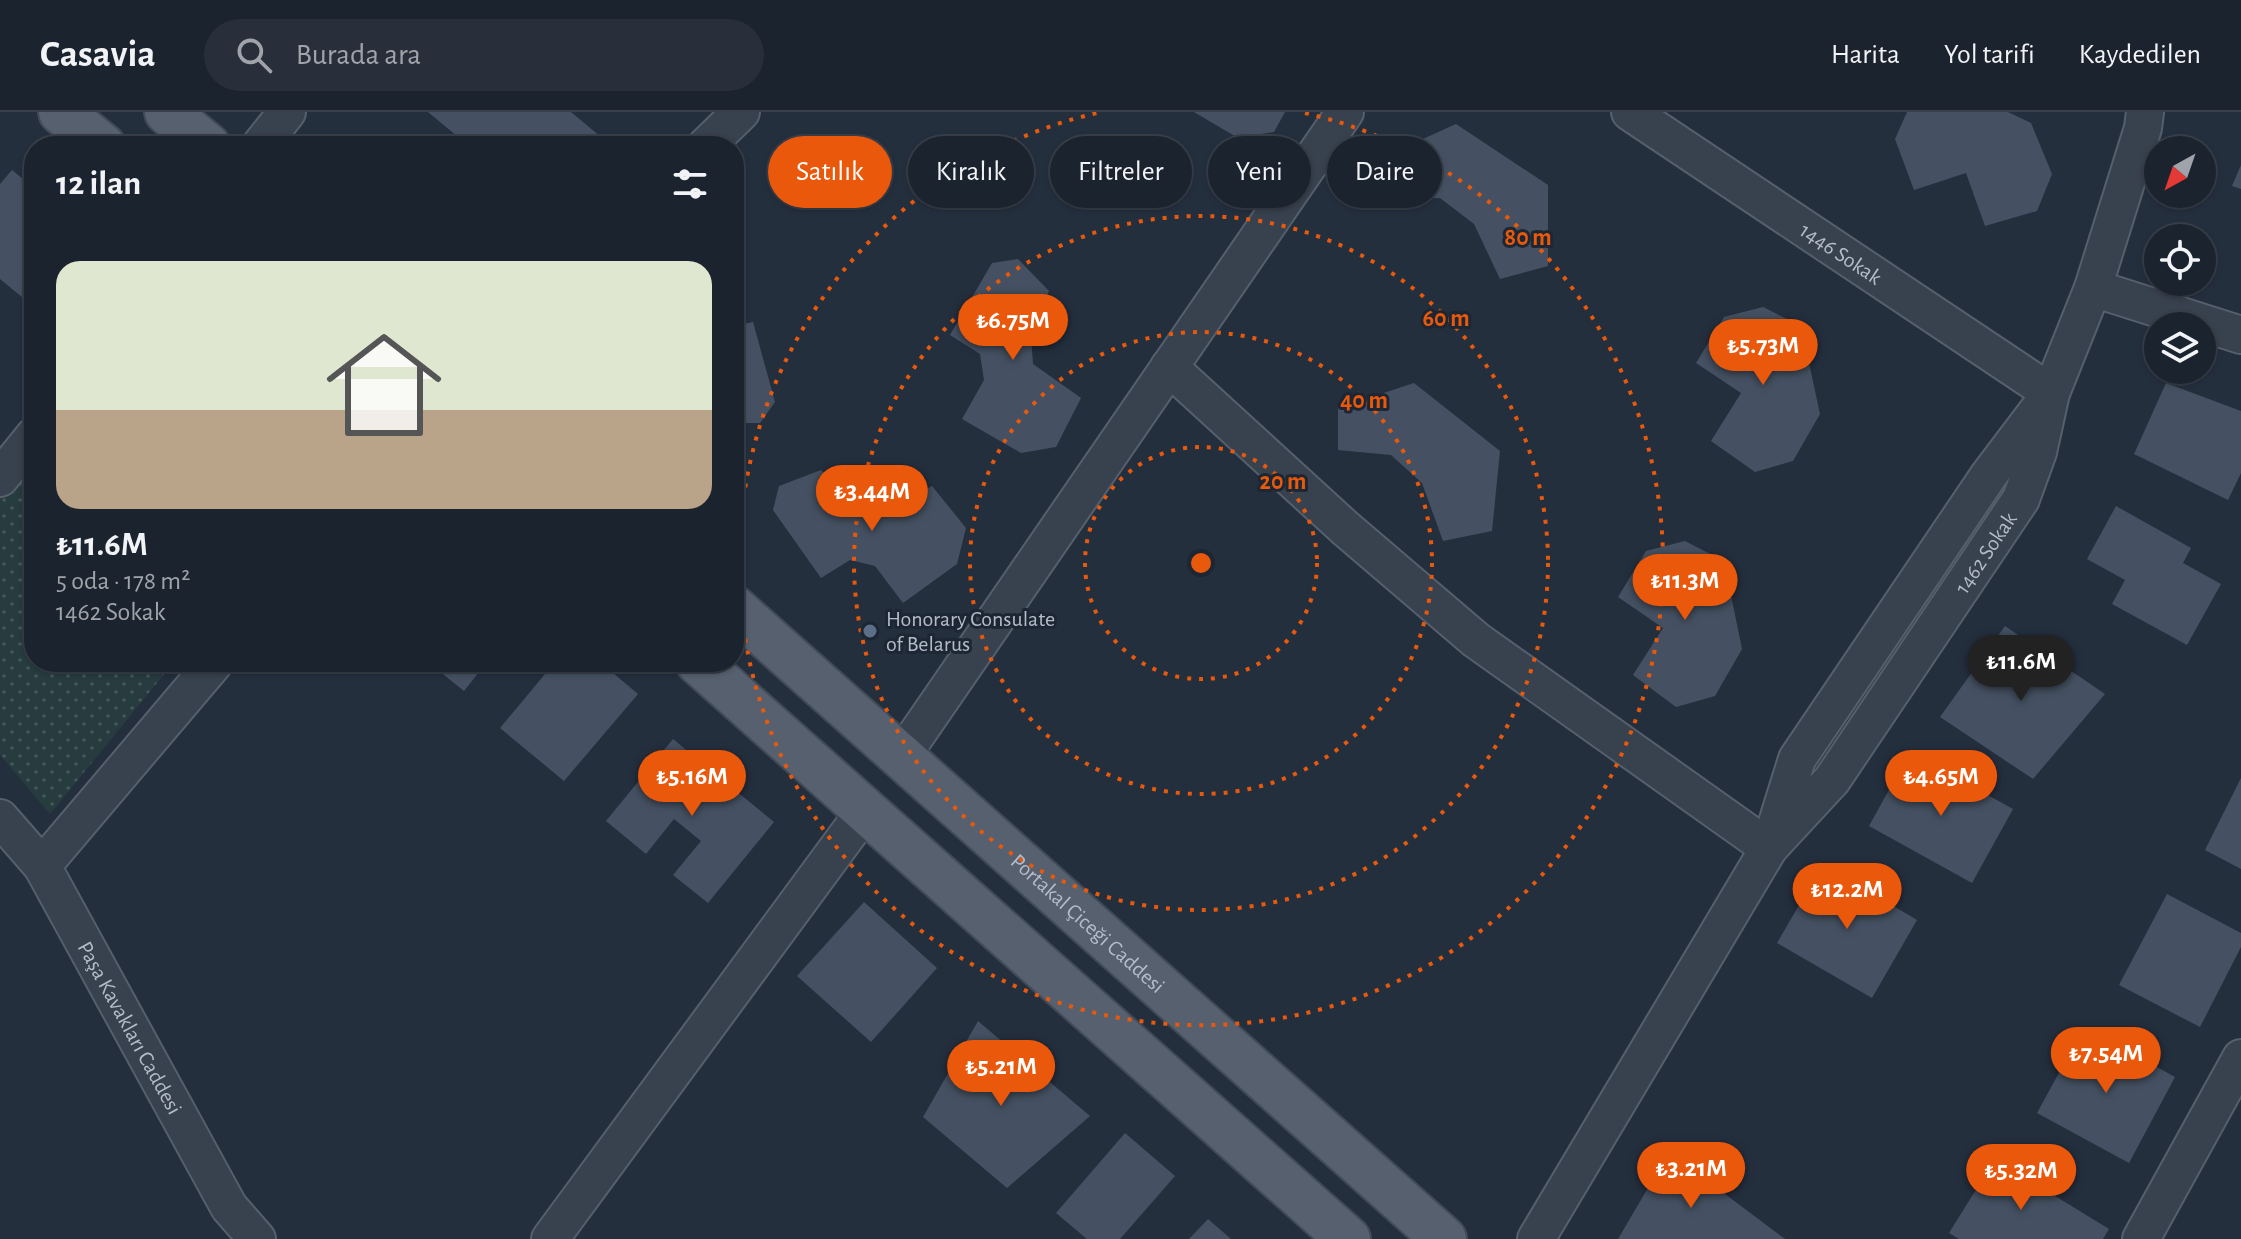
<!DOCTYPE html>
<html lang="tr">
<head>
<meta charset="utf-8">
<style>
	:root { --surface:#1b232e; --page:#282f3a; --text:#f1f3f6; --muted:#a0a4aa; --line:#39404a; --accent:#ea580c }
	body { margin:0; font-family:"Alegreya Sans",sans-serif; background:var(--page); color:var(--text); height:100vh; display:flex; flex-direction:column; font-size:30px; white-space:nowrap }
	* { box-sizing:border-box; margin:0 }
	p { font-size:26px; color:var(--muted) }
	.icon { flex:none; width:44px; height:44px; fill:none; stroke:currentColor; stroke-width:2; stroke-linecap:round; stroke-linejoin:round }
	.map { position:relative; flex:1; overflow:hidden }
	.sheet { position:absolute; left:24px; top:24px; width:720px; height:536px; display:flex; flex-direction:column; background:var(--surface); border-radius:32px; box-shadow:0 2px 6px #0004,0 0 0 2px var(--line) }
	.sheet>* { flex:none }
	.top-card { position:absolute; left:768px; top:24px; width:760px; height:72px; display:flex; gap:16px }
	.needle { width:52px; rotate:220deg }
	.tools { position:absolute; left:2144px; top:24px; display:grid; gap:16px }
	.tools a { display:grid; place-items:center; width:72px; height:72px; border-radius:50%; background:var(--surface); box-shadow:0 2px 6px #0004,0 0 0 2px var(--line); font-size:40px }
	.price { position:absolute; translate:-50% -68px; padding:0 18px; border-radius:28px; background:var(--accent); color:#fff; font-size:26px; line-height:52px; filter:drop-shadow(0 2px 4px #0008) }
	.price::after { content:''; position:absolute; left:50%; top:48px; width:24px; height:18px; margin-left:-12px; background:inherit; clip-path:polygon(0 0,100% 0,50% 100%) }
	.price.on { background:#222; color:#fff }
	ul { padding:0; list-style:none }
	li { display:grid; align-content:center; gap:16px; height:424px; padding:0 32px }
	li+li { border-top:2px solid var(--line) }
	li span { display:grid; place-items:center; height:248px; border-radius:24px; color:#555 }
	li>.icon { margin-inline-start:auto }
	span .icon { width:144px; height:144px; fill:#fffc; stroke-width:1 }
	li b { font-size:34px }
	h2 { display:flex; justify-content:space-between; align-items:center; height:96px; padding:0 32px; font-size:34px }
	.chip { padding:0 28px; border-radius:36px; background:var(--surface); box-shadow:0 2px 6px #0004,0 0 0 2px var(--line); font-size:28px; line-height:72px }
	.chip.on { background:var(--accent); color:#fff }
	header { display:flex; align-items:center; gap:48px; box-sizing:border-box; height:112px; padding:0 40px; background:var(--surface); border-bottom:2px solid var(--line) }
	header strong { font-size:38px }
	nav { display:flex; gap:44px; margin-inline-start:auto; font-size:28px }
	.search { width:560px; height:72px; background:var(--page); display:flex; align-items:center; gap:20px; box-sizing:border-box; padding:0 28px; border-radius:44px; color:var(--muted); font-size:30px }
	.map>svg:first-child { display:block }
</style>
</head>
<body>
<header>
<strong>Casavia</strong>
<div class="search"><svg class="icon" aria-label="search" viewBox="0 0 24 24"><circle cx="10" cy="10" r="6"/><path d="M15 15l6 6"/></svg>Burada ara</div>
<nav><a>Harita</a><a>Yol tarifi</a><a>Kaydedilen</a></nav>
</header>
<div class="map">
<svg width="2241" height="1127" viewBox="0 0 2241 1127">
	<defs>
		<pattern id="grass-dots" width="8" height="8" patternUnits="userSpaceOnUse" patternTransform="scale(2)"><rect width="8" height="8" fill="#263c3f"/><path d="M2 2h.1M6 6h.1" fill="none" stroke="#435659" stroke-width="1.8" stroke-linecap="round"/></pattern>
	</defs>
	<rect width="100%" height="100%" fill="#242f3e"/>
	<path fill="url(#grass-dots)" d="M34,343v207h140l-124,152 -50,-59v-258z"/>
	<path fill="#455162" d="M428,0h143l36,30 -4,4h-134z
		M1194,0h91l-11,20 -36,6z
		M1907,0h101l23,11 21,51 -15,37 -52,15 -19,-53 -52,17 -19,-51z
		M1456,12l92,61v81l-48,13 -26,-55 -34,-26 -51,1 -6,-42z
		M2241,53v24l-9,-3z
		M12,58l22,18v119l-34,-28v-95z
		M1018,147l31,32 -18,44 2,29 48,34 -25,49 -35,6 -59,-34 22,-39 -4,-26 -30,-19 42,-72z
		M1763,195l38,19 19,88 -27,47 -38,11 -44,-31 30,-48 -45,-30 28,-46z
		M753,210l22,80 -15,21h-26v-97z
		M1414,271l86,68 -8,80 -49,10 -21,-58 -31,-28 -53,-5v-42z
		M2166,271l75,28v62l-13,27 -94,-46z
		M821,358l33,35 27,10 51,-29 34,42 -9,36 -54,39 -28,-37 -25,-6 -29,18 -48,-68 6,-24z
		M2116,394l75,42 -8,15 38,21 -34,61 -75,-41 13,-24 -38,-21z
		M1685,429l39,20 18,88 -27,47 -39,11 -43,-32 30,-47 -45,-31 28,-46z
		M2005,514l100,68 -72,85 -93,-62z
		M428,550h59l-23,29z
		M555,550h45l38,32 -74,87 -64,-53z
		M673,627l101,83 -66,81 -35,-28 28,-34 -27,-22 -28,35 -40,-33z
		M1910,640l103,57 -41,74 -103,-57z
		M2241,666v91l-36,-19z
		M1823,752l94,56 -45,78 -95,-55z
		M2167,782l74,39v14l-41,80 -81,-42z
		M864,790l73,66 -66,74 -74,-66z
		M978,909l112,95 -83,72 -84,-71z
		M2084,915l91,50 -46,86 -92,-50z
		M1125,1021l50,43 -55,63h-33l-31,-26z
		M1669,1040l116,87h-167z
		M1995,1047l114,70 -6,10h-144l-10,-6z
		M1208,1107l23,20h-42z"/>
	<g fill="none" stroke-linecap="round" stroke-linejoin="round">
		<defs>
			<g id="minor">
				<path id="s1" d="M1630,0l421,281"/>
				<path d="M260,34l27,-34"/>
				<path d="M706,34l35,-34"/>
				<path d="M2093,176l148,47"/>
				<path d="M1169,255l176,161 131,112 293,208"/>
				<path d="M0,366l34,-42"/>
				<path d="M901,645l444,-645"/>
				<path id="s2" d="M0,706l42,48 187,341 28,32"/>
				<path d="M1773,724l24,-77 192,-284 56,-74"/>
				<path d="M42,754l173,-204"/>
				<path d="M550,1127l315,-428"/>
				<path id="s3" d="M1536,1127l233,-391 63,-68 189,-281 17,-47 13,-59 42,-105 50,-160 2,-16"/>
				<path d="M2141,1127l100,-181"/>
			</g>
			<g id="primary">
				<path d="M61,0l42,34"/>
				<path d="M167,0l41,34"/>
				<path id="s4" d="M734,496l710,631"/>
				<path d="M698,550l650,577"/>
			</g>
		</defs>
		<use href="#minor" stroke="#565f6c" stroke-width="40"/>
		<use href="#primary" stroke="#414a57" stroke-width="48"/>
		<use href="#minor" stroke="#38414e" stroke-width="36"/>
		<use href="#primary" stroke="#56606e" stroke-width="44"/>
	</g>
	<g fill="none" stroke="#e8590c" stroke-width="4" stroke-dasharray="4 8">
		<circle cx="1201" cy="451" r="116"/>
		<circle cx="1201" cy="451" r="231"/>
		<circle cx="1201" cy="451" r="347"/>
		<path d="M1305 1A462 462 0 1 1 1097 1"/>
	</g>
	<circle fill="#5c6f8a" stroke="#1d2633" stroke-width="3" cx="870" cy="519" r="8"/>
	<g text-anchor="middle" stroke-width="6" stroke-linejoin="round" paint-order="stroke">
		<g font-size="22" fill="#b4bcc9" stroke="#1d2633">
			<text dy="8" stroke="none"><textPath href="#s1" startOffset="254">1446 Sokak</textPath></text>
			<text dy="8" stroke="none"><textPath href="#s3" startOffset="822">1462 Sokak</textPath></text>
			<text dy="8" stroke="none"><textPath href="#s4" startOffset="474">Portakal Çiceği Caddesi</textPath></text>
			<text dy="8" stroke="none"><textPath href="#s2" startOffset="248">Paşa Kavakları Caddesi</textPath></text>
		</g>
		<g font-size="22" fill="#b4bcc9" stroke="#1d2633" text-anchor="start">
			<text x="886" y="514">Honorary Consulate<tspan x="886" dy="25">of Belarus</tspan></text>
		</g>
	</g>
	<circle cx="1201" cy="451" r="12" fill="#e8590c" stroke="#1d2633" stroke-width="4"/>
	<g font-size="24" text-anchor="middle" font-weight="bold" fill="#e8590c" stroke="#1d2633" stroke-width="6" stroke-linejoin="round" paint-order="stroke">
		<text x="1528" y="133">80 m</text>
		<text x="1446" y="214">60 m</text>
		<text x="1364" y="296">40 m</text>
		<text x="1283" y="377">20 m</text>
	</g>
</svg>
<div class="tools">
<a><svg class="needle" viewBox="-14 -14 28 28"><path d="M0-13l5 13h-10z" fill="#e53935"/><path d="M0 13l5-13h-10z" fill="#a0a4aa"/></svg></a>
<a><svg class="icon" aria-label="locate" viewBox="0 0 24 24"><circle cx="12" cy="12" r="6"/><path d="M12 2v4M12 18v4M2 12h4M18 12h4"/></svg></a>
<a><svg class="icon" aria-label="layers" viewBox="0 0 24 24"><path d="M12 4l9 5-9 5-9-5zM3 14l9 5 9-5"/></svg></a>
</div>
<b class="price" style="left:1013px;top:250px">₺6.75M</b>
<b class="price" style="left:1763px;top:275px">₺5.73M</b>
<b class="price" style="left:872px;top:421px">₺3.44M</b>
<b class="price" style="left:1685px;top:510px">₺11.3M</b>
<b class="price on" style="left:2021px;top:591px">₺11.6M</b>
<b class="price" style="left:692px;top:706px">₺5.16M</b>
<b class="price" style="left:1941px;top:706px">₺4.65M</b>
<b class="price" style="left:1847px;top:819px">₺12.2M</b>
<b class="price" style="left:2106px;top:983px">₺7.54M</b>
<b class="price" style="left:1001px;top:996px">₺5.21M</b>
<b class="price" style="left:1691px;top:1098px">₺3.21M</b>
<b class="price" style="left:2021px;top:1100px">₺5.32M</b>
<div class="top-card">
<a class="chip on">Satılık</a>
<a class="chip">Kiralık</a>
<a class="chip">Filtreler</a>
<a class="chip">Yeni</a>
<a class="chip">Daire</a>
</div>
<section class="sheet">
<h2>12 ilan<svg class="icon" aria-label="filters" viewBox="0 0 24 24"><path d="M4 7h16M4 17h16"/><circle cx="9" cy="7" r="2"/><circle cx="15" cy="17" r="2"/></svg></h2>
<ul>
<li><span style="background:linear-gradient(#dfe7d0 60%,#b9a48a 0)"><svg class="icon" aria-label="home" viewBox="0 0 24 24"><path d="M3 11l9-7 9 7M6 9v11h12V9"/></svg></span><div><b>₺11.6M</b><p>5 oda · 178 m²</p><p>1462 Sokak</p></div></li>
</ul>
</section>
</div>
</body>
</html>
